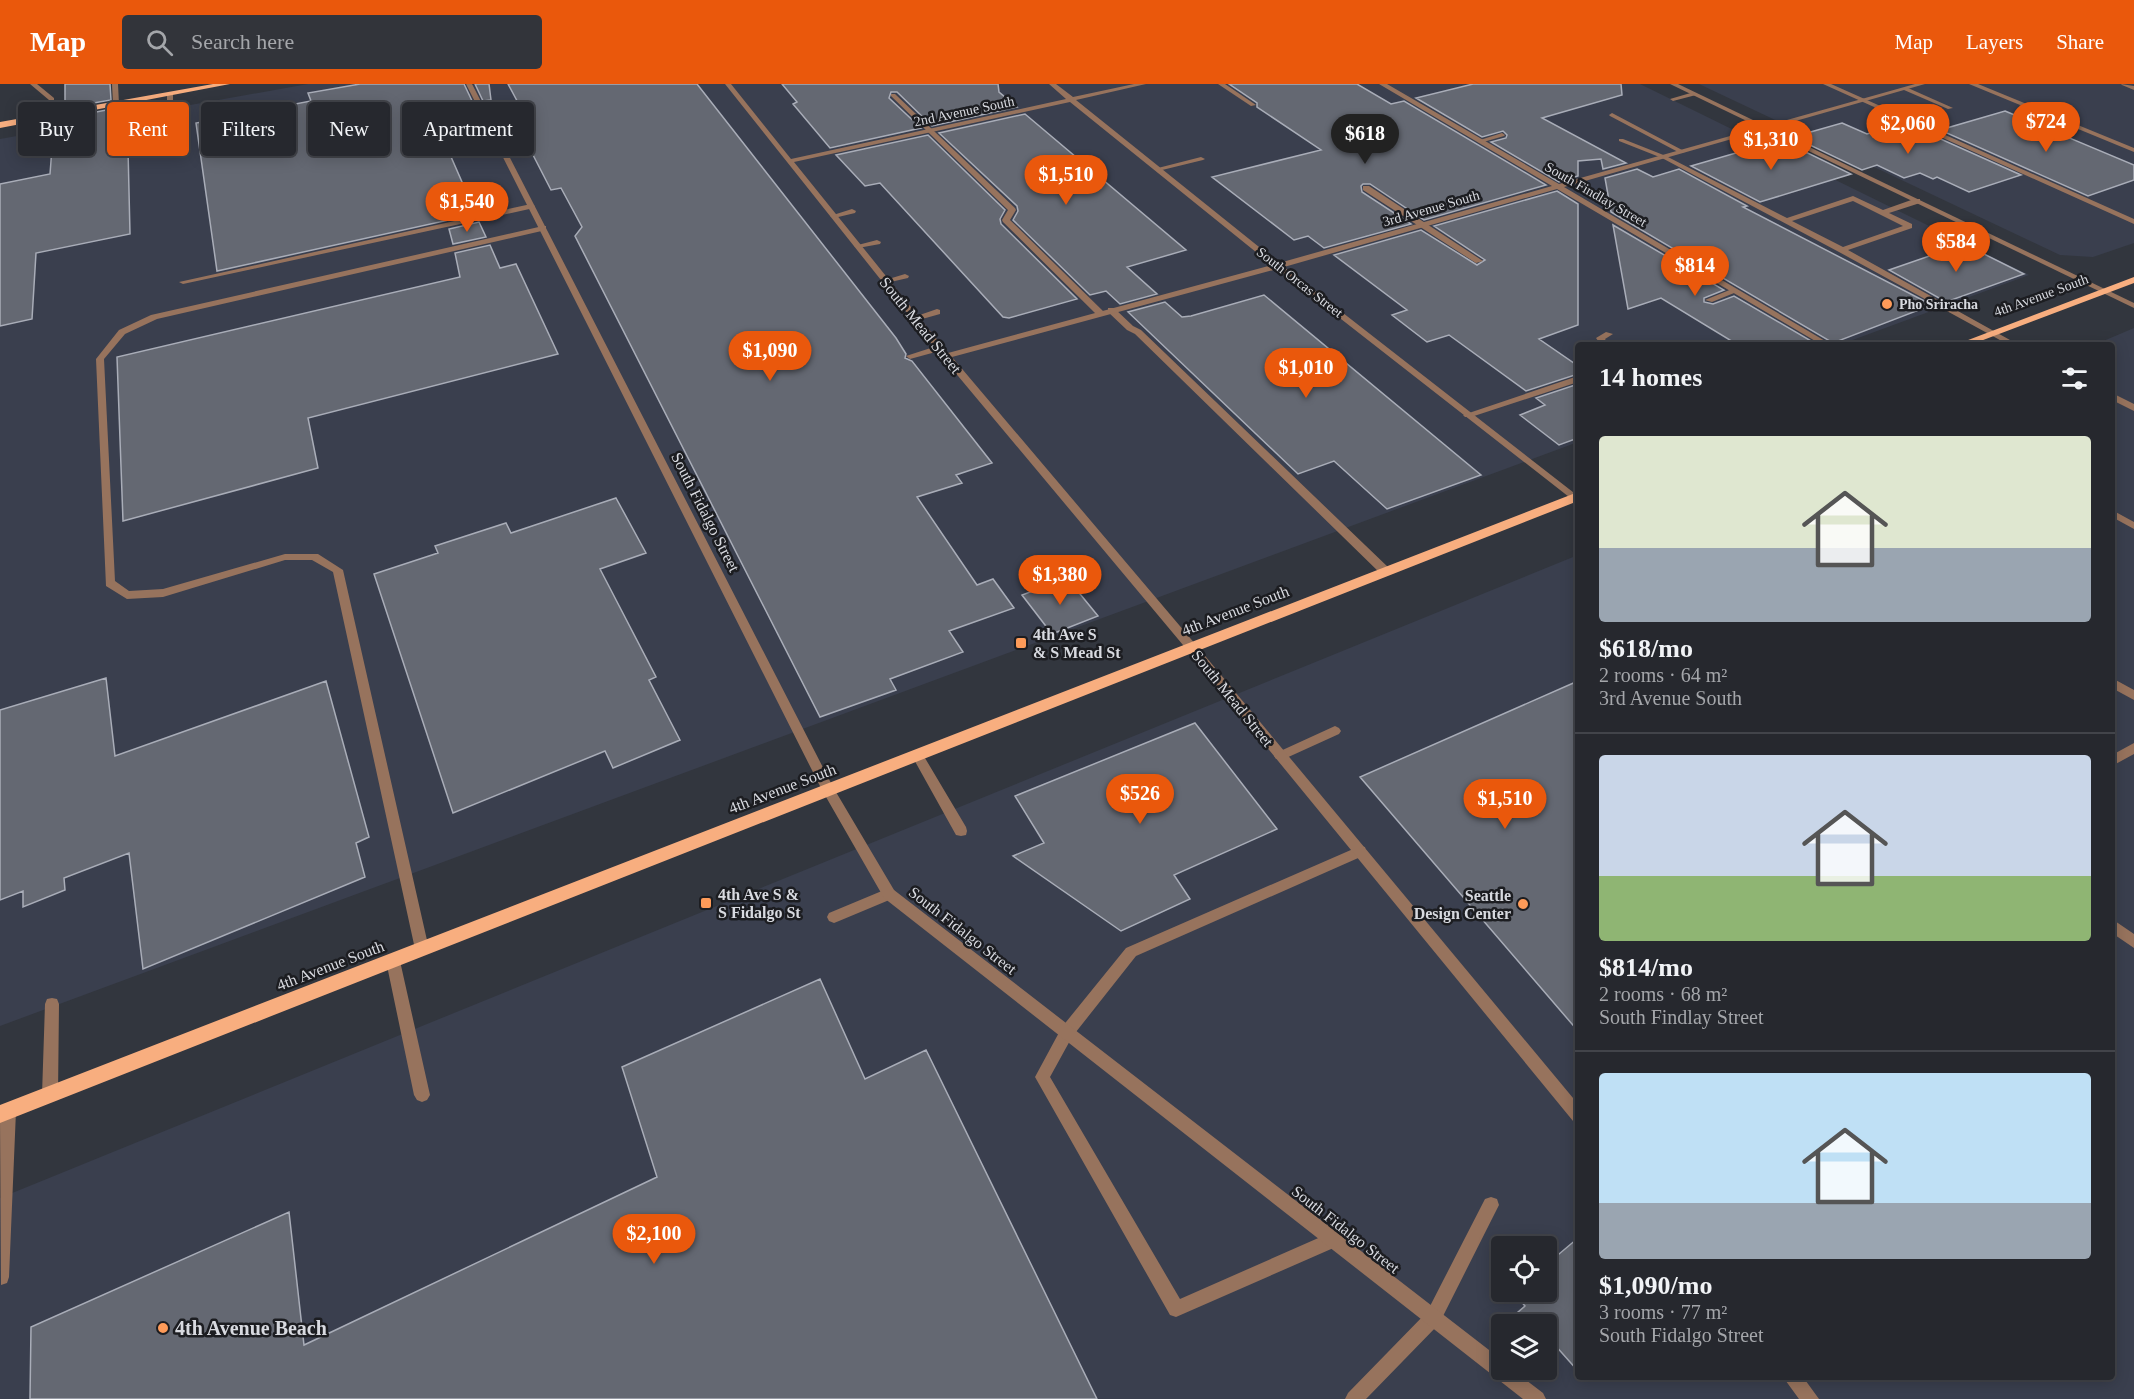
<!DOCTYPE html>
<html lang="en">
<head>
<meta charset="utf-8">
<style>
	:root { --surface:#26282e; --page:#32343a; --text:#f1f3f6; --muted:#a4a6aa; --line:#42444a; --accent:#ea580c }
	body { margin:0; font-family:Georgia,serif; background:var(--page); color:var(--text); height:100vh; display:flex; flex-direction:column; font-size:22px; white-space:nowrap }
	* { box-sizing:border-box; margin:0 }
	p { font-size:20px; color:var(--muted) }
	.icon { flex:none; width:33px; height:33px; fill:none; stroke:currentColor; stroke-width:2; stroke-linecap:round; stroke-linejoin:round }
	.map { position:relative; flex:1; overflow:hidden }
	.details { position:absolute; left:1575px; top:258px; width:540px; height:1038px; display:flex; flex-direction:column; background:var(--surface); border-radius:6px; box-shadow:0 3px 15px #0003,0 0 0 2px var(--line) }
	.details>* { flex:none }
	.top-card { position:absolute; left:18px; top:18px; width:570px; height:54px; display:flex; gap:12px }
	.fabs { position:absolute; left:1491px; top:1152px; display:grid; gap:12px }
	.fabs a { display:grid; place-items:center; width:66px; height:66px; border-radius:6px; background:var(--surface); box-shadow:0 3px 15px #0003,0 0 0 2px var(--line); font-size:30px }
	.price { position:absolute; translate:-50% -51px; padding:0 14px; border-radius:21px; background:var(--accent); color:#fff; font-size:20px; line-height:39px; filter:drop-shadow(0 2px 3px #0008) }
	.price::after { content:''; position:absolute; left:50%; top:36px; width:18px; height:14px; margin-left:-9px; background:inherit; clip-path:polygon(0 0,100% 0,50% 100%) }
	.price.on { background:#222; color:#fff }
	ul { padding:0; list-style:none }
	li { display:grid; align-content:center; gap:12px; height:318px; padding:0 24px }
	li+li { border-top:2px solid var(--line) }
	li span { display:grid; place-items:center; height:186px; border-radius:6px; color:#555 }
	li>.icon { margin-inline-start:auto }
	span .icon { width:108px; height:108px; fill:#fffc; stroke-width:1 }
	li b { font-size:26px }
	h2 { display:flex; justify-content:space-between; align-items:center; height:72px; padding:0 24px; font-size:26px }
	.pill { padding:0 21px; border-radius:6px; background:var(--surface); box-shadow:0 3px 15px #0003,0 0 0 2px var(--line); font-size:21px; line-height:54px }
	.pill.on { background:var(--accent); color:#fff }
	header { display:flex; align-items:center; gap:36px; box-sizing:border-box; height:84px; padding:0 30px; background:var(--accent); color:#fff }
	header strong { font-size:28px }
	nav { display:flex; gap:33px; margin-inline-start:auto; font-size:21px }
	.search { width:420px; height:54px; background:var(--page); display:flex; align-items:center; gap:15px; box-sizing:border-box; padding:0 21px; border-radius:6px; color:var(--muted); font-size:22px }
	.map>svg:first-child { display:block }
</style>
</head>
<body>
<header>
<strong>Map</strong>
<div class="search"><svg class="icon" aria-label="search" viewBox="0 0 24 24"><circle cx="10" cy="10" r="6"/><path d="M15 15l6 6"/></svg>Search here</div>
<nav><a>Map</a><a>Layers</a><a>Share</a></nav>
</header>
<div class="map">
<svg width="2134" height="1315" viewBox="0 0 2134 1315">
	<rect width="100%" height="100%" fill="#32363e"/>
	<path fill="#3a3f4e" fill-rule="evenodd" d="M308,0h1332l389,191 -190,70h-261v97l-1578,584v-887z
		M1699,0h435v159l-41,14 -33,-2z
		M2134,244v1071h-2134v-201l1578,-643v822h534v-1032h-18zM1502,1162h44v46h-44zM1502,1240h44v46h-44z"/>
	<path fill="#646872" stroke="#a9adb8" stroke-width="1.5" d="M65,0h45l1,16 -46,8z
		M360,0h104l9,19 -42,8 45,103 -259,57 -21,-148 115,-22 -3,-8z
		M475,0h14l2,16 -8,1z
		M508,0h189l199,254 10,16 -1,4 7,3 80,102 -36,12 6,8 -45,14 60,88 16,-6 21,29 -65,23 14,21 -73,27 6,11 -76,27 -245,-481 7,-9 -21,-39 -10,2 -39,-76 11,-2z
		M782,0h216l1,8 18,15 -85,19 -35,-34h-6l-2,6 32,30 -91,20 -37,-44 4,-2z
		M1229,0h128l34,20 13,-3 142,84 -122,35 -54,-36h-7l-2,2 1,6 49,32 -87,24 -16,-12 -14,4 -82,-63 109,-27 -64,-43v-4z
		M1473,0h148l1,11 -80,23 84,45 -23,6 -2,-10 -23,2v15l-19,6 -68,-40 15,-4 1,-3 -4,-4 -21,6 -66,-39z
		M127,22l3,128 -94,19 -4,66 -32,7v-142l50,-10 2,-26 13,-2v-28z
		M2005,27l129,54v15l-46,16 -148,-66z
		M1025,30l161,136 -59,17 30,27 -37,10 -14,-13 -16,4 -77,-75 5,-9 -1,-5 -78,-73z
		M1842,39l25,11 38,-11 116,52 -52,17 -32,-15 -4,2 -13,-6 -16,5 -27,-13 -15,5 -69,-33z
		M928,51l77,75 -5,9 1,5 76,75 -68,19 -6,-1 -123,-134 -15,3 -29,-31z
		M1781,56l70,34 -91,28 -69,-36z
		M1637,85l16,8 26,-8 68,37 -4,1 189,98 -99,38 -222,-131 -6,-34z
		M1557,107l21,13v121l-39,14 39,27v8l-52,17 -77,-56 -22,7 -35,-27 15,-5 -73,-55 87,-25 56,35 8,-5 -51,-34z
		M479,138l7,15 -33,7 -4,-15z
		M1613,141l111,65 -20,8v4l9,2 21,-8 84,49h-80l-77,-47 -33,11z
		M1964,160l60,30 -78,28 -57,-32z
		M490,161l10,23 16,-4 42,90 -250,64 10,50 -195,53 -6,-164 343,-80 -5,-24z
		M1264,211l217,180 -94,34 -53,-48 -36,13 -170,-162 37,-10 17,15 9,-1z
		M1578,300v54l-19,7 -39,-30 25,-10 -9,-7z
		M616,414l30,55 -46,16 56,108 -7,3 31,60 -67,28 -8,-17 -152,62 -79,-239 64,-21 -3,-7 71,-23 5,10z
		M1067,494l31,38 -46,18 -30,-39z
		M106,594l9,78 211,-75 43,156 -13,6 9,34 -222,92 -14,-116 -65,25 1,12 -42,17v-16l-23,9v-190z
		M1578,597v350l-218,-254z
		M1195,639l82,106 -103,46 16,24 -69,32 -108,-75 31,-13 -29,-47z
		M820,895l45,100 61,-29 171,349h-1067l1,-72 258,-115 15,133 353,-168 -35,-110z
		M1578,1154v133l-32,-36v-11h-42l21,-18 -12,-14h33v-27z"/>
	<g fill="none" stroke-linecap="round" stroke-linejoin="round">
		<path fill="#97735d" fill-rule="evenodd" d="M30,0h7l17,14v19l-5,-1v-16z
			M112,0h6l1,20 -3,2 -3,-2z
			M1218,0h7l31,21 -5,1z
			M1823,0h8l303,135v5z
			M2121,0l13,2v4l-12,-5z
			M1904,4h4l45,20 -5,1 -44,-19z
			M170,8l3,2v31l-3,2 -3,-2v-31z
			M1694,8l3,2 -1,1 -23,6 -3,-2z
			M891,10h4l120,114 1,2 -6,10 93,91v4h-6l-94,-93 -1,-2 6,-10 -117,-114z
			M1612,29l72,38 1,1 -5,1 -70,-37 -1,-1z
			M1502,49l3,2 -1,1 -24,7 -3,-2z
			M1619,55h4l43,17 121,62 66,-22 30,14 31,-11h6v4l-31,10 23,11v4l-64,22 171,95h-10l-170,-93 -177,-94 -43,-17zM1853,117l50,25 -60,21 -51,-26z
			M1201,73l4,2 -2,1 -45,11 -4,-2z
			M1363,102h6l114,75 -7,2 -113,-73z
			M531,120l4,2 -1,2 -351,76 -4,-2z
			M852,125l4,2 -1,2 -21,5 -4,-2z
			M543,142h3v4l-389,89 -32,15 -21,25 11,222 14,10 34,-2 122,-35h33l25,16 86,379 -2,4 -5,2 -5,-2 -2,-4 -82,-377 -21,-12h-27l-122,37 -36,2 -21,-13 -10,-227 23,-29 32,-15z
			M877,156l4,2 -1,2 -22,4 -4,-2z
			M905,190l4,2 -1,2 -22,5 -4,-2z
			M1732,205l7,2 -27,11 -7,-2z
			M1108,224h6l19,18 8,4 249,239 1,3 -1,3h-8l-247,-241 -8,-4 -19,-18z
			M937,225l3,1v4l-25,7 -4,-3z
			M1606,248l7,2 -8,5 4,6h-8l-5,-7z
			M940,261l4,3 -1,2 -33,9 -4,-3z
			M1578,292v6l-107,35h-6l-2,-2z
			M2112,309l22,11v7l-22,-11z
			M2112,594l22,12v10l-22,-12z
			M1335,642l4,2 2,3 -2,3 -55,25h-8l-2,-3 2,-3z
			M918,667l4,2 44,74 1,4 -1,4 -5,1 -5,-1 -44,-79 2,-3z
			M1360,762l5,1 1,4 -1,4 -229,101 -64,81 -22,40 130,222 152,-67 6,2 2,6 -2,6 -162,71 -6,-2 -135,-238 27,-50 64,-79z
			M889,804l5,2 2,4 -2,4 -55,23 -5,2 -5,-2 -2,-4 2,-4z
			M393,871l5,2 2,4 30,134 -3,5 -5,2 -5,-2 -3,-5 -28,-134 2,-4z
			M52,914l5,1 2,5 -1,91 -3,5 -5,2 -5,-2 -3,-5 3,-91 2,-5z
			M8,1020l5,2 3,5 -7,166 -2,6 -6,2 -1,-165 3,-14z
			M1491,1113l6,2 2,6 -60,119 -73,75h-21l3,-6 79,-81 58,-113z"/>
		<path fill="#97735d" fill-rule="evenodd" d="M466,0h6l361,703 61,103 608,470v10h11l30,23 3,6h-23l-639,-501 -62,-108z
			M725,0h6l60,75 275,-60 -17,-15h7l17,13 61,-13h12l-70,16 203,163 273,-77 -173,-102h8l172,100 356,-100h10l-361,103 268,158h-10l-265,-156 -273,78 294,229v8l-301,-235 -325,88 244,288 382,459v19l-5,-2 -385,-470 -245,-293zM1070,18l202,163 -324,88 -154,-191z
			M1969,0h9l156,64v4z
			M2112,426l22,12v7l-22,-12z
			M2134,659v11l-22,12v-11z
			M2112,835l22,15v14l-22,-15z
			M1783,1293h20l16,22h-20z"/>
		<path fill="#97735d" fill-rule="evenodd" d="M1670,0h8l456,219v5z"/>
		<path fill="#f8ae7f" fill-rule="evenodd" d="M213,0h17l-230,44v-6z
			M2134,193v6l-164,62h-15z
			M1578,408v9l-1578,622v-18z"/>
	</g>
	<g fill="#fe9b59" stroke="#1c1d21" stroke-width="2">
		<circle cx="1887" cy="220" r="6"/>
		<rect x="1015" y="553" width="12" height="12" rx="3"/>
		<rect x="700" y="813" width="12" height="12" rx="3"/>
		<circle cx="1523" cy="820" r="6"/>
		<circle cx="163" cy="1244" r="6"/>
	</g>
	<g text-anchor="middle" stroke-width="5" stroke-linejoin="round" paint-order="stroke">
		<g font-size="14" fill="#d8dae0" stroke="#1c1d21">
			<text transform="translate(964 27) rotate(-12)" y="5">2nd Avenue South</text>
			<text transform="translate(1596 110) rotate(30)" y="5">South Findlay Street</text>
			<text transform="translate(1431 124) rotate(-16)" y="5">3rd Avenue South</text>
			<text transform="translate(1300 198) rotate(38)" y="5">South Orcas Street</text>
			<text transform="translate(2041 211) rotate(-20)" y="5">4th Avenue South</text>
		</g>
		<g font-size="14" font-weight="bold" fill="#d8dae0" stroke="#1c1d21" text-anchor="start">
			<text x="1899" y="225">Pho Sriracha</text>
		</g>
		<g font-size="16" fill="#d8dae0" stroke="#1c1d21">
			<text transform="translate(921 241) rotate(51)" y="6">South Mead Street</text>
			<text transform="translate(706 428) rotate(63)" y="6">South Fidalgo Street</text>
			<text transform="translate(1235 526) rotate(-21)" y="6">4th Avenue South</text>
			<text transform="translate(1233 614) rotate(51)" y="6">South Mead Street</text>
			<text transform="translate(782 704) rotate(-21)" y="6">4th Avenue South</text>
			<text transform="translate(963 846) rotate(38)" y="6">South Fidalgo Street</text>
			<text transform="translate(330 881) rotate(-21)" y="6">4th Avenue South</text>
			<text transform="translate(1346 1145) rotate(38)" y="6">South Fidalgo Street</text>
		</g>
		<g font-size="16" font-weight="bold" fill="#d8dae0" stroke="#1c1d21" text-anchor="start">
			<text x="1033" y="556">4th Ave S<tspan x="1033" dy="18">&amp; S Mead St</tspan></text>
			<text x="718" y="816">4th Ave S &amp;<tspan x="718" dy="18">S Fidalgo St</tspan></text>
			<text x="1511" y="817" text-anchor="end">Seattle<tspan x="1511" dy="18">Design Center</tspan></text>
		</g>
		<g font-size="20" font-weight="bold" fill="#d8dae0" stroke="#1c1d21" text-anchor="start">
			<text x="175" y="1251">4th Avenue Beach</text>
		</g>
	</g>
</svg>
<div class="fabs">
<a><svg class="icon" aria-label="locate" viewBox="0 0 24 24"><circle cx="12" cy="12" r="6"/><path d="M12 2v4M12 18v4M2 12h4M18 12h4"/></svg></a>
<a><svg class="icon" aria-label="layers" viewBox="0 0 24 24"><path d="M12 4l9 5-9 5-9-5zM3 14l9 5 9-5"/></svg></a>
</div>
<b class="price" style="left:2046px;top:69px">$724</b>
<b class="price" style="left:1908px;top:71px">$2,060</b>
<b class="price on" style="left:1365px;top:81px">$618</b>
<b class="price" style="left:1771px;top:87px">$1,310</b>
<b class="price" style="left:1066px;top:122px">$1,510</b>
<b class="price" style="left:467px;top:149px">$1,540</b>
<b class="price" style="left:1956px;top:189px">$584</b>
<b class="price" style="left:1695px;top:213px">$814</b>
<b class="price" style="left:770px;top:298px">$1,090</b>
<b class="price" style="left:1306px;top:315px">$1,010</b>
<b class="price" style="left:1060px;top:522px">$1,380</b>
<b class="price" style="left:1140px;top:741px">$526</b>
<b class="price" style="left:1505px;top:746px">$1,510</b>
<b class="price" style="left:654px;top:1181px">$2,100</b>
<div class="top-card">
<a class="pill">Buy</a>
<a class="pill on">Rent</a>
<a class="pill">Filters</a>
<a class="pill">New</a>
<a class="pill">Apartment</a>
</div>
<section class="details">
<h2>14 homes<svg class="icon" aria-label="filters" viewBox="0 0 24 24"><path d="M4 7h16M4 17h16"/><circle cx="9" cy="7" r="2"/><circle cx="15" cy="17" r="2"/></svg></h2>
<ul>
<li><span style="background:linear-gradient(#dfe7d0 60%,#9aa5b1 0)"><svg class="icon" aria-label="home" viewBox="0 0 24 24"><path d="M3 11l9-7 9 7M6 9v11h12V9"/></svg></span><div><b>$618/mo</b><p>2 rooms · 64 m²</p><p>3rd Avenue South</p></div></li>
<li><span style="background:linear-gradient(#c9d6e8 65%,#8fb573 0)"><svg class="icon" aria-label="home" viewBox="0 0 24 24"><path d="M3 11l9-7 9 7M6 9v11h12V9"/></svg></span><div><b>$814/mo</b><p>2 rooms · 68 m²</p><p>South Findlay Street</p></div></li>
<li><span style="background:linear-gradient(#bfe0f5 70%,#9aa5b1 0)"><svg class="icon" aria-label="home" viewBox="0 0 24 24"><path d="M3 11l9-7 9 7M6 9v11h12V9"/></svg></span><div><b>$1,090/mo</b><p>3 rooms · 77 m²</p><p>South Fidalgo Street</p></div></li>
</ul>
</section>
</div>
</body>
</html>
